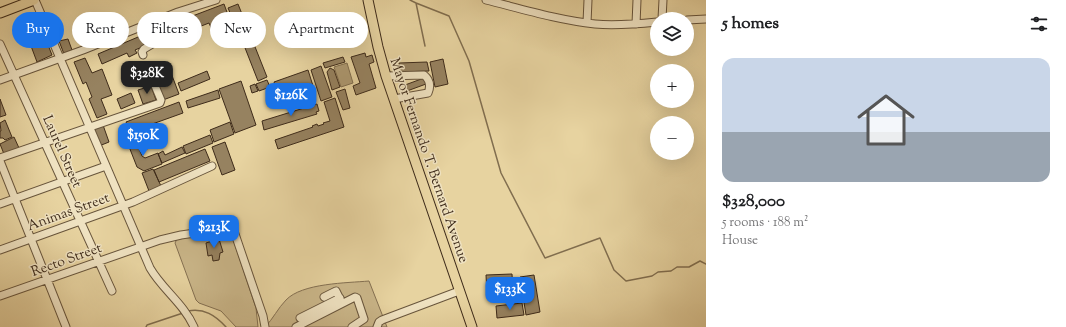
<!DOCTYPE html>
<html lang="en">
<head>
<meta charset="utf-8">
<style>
	:root { --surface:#fff; --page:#f6f6f6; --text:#202124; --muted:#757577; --accent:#1a73e8 }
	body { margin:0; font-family:"Sorts Mill Goudy",serif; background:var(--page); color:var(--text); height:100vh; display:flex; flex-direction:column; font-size:15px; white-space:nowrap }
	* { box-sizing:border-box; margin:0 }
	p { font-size:13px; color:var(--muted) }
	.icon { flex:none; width:22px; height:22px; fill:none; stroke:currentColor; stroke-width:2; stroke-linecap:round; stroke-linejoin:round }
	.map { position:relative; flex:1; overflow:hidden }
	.details { display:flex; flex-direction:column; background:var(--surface); width:360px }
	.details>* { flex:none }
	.banner { position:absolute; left:12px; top:12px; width:380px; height:36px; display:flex; gap:8px }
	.buttons { position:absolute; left:650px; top:12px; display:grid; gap:8px }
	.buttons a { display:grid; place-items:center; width:44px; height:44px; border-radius:50%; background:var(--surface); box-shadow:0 4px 16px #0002; font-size:20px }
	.price { position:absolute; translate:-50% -34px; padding:0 9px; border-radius:8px; background:var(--accent); color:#fff; font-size:13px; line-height:26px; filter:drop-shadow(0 1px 2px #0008) }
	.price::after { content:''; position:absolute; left:50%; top:24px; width:12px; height:9px; margin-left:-6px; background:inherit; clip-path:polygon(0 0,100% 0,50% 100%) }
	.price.active { background:#222; color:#fff }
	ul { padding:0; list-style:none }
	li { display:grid; align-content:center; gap:8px; height:212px; padding:0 16px }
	li span { display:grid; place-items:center; height:124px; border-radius:12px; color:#555 }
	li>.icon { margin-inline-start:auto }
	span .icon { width:72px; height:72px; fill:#fffc; stroke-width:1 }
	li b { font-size:17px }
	h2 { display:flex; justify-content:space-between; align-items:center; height:48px; padding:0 16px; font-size:17px }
	.pill { padding:0 14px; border-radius:18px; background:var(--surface); box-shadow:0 4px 16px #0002; font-size:14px; line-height:36px }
	.pill.active { background:var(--accent); color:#fff }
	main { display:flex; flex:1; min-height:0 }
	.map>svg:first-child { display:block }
</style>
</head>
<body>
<main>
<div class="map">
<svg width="706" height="327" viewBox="0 0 706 327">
	<rect width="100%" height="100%" fill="#e7d3a0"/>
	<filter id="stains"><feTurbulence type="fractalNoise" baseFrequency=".005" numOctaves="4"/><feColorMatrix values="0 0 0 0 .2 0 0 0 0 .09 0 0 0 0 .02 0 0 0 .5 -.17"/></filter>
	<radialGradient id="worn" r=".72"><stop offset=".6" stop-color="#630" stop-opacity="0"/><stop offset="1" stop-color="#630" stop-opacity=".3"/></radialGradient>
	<path fill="#cab689" stroke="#847052" d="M226,231l7,8 23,69 2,19h-22l-15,-16 -22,-8 -3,-3 -21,-57 2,-4z
		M369,281l18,46h-122c8,-8 13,-19 21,-27 16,-17 61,-17 83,-19z"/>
	<path fill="#ae9a72" stroke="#816e4f" d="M347,63l6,20 -12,4 -7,-20z"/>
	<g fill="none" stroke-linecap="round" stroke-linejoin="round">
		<path stroke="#816e4f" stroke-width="1.5" d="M410,0l6,3 9,43
			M416,3l33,13 20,45 32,112 44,85 55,-20 14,32 12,11 26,-5 6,-4 13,-1 6,-4h12l11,-6 6,3
			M188,311c16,-3 27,4 38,16
			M146,327l1,-2 36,-12"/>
	</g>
	<path fill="#968260" stroke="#3e2b1a" d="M224,4l4,11 -9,4 2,5 4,1 9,-3 -6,-14 10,-4 29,73 -9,4 -20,-51 -12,5 -14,-5 -3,-7 -18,7 -1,-3 -4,2 -4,-9z
		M178,21l3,7 -14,6 -3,-7z
		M157,29l4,10 -26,11 2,3 -8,4 -2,-4 -25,11 -4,-10z
		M68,39l4,11 -8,4 -5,-13z
		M46,40l6,15 -15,7 -6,-16z
		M365,53l1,4 6,-2 2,7 -5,2 7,24 -20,7 -3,-9 7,-3 -9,-26z
		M343,57l2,5 -20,6 -2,-5z
		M85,58l7,15 10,-4 10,26 -11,4 6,15 -10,4 -8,-19 3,-2 -6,-15 -3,2 -9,-22z
		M443,59l5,25 -13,3 -5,-25z
		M427,62l2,9 -29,1 -1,-9z
		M168,65l11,29 -16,6 -11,-29z
		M321,66l11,31 -11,4 -10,-31z
		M330,68l4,2 6,17 -8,3 -5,-18z
		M308,70l6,19 -34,11 -6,-18z
		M207,71l3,8 -29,12 -3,-8z
		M424,78l2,6 -19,7 -2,-6z
		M267,80l3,7 -11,4 -3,-7z
		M241,81l15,44 -21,8 -16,-44z
		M255,84l3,7 -6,2 -2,-7z
		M151,86l5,14 -13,4 -5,-14z
		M345,89l5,19 -7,2 -7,-18z
		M218,90l2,8 -32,10 -2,-7z
		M131,93l4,10 -14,6 -4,-10z
		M335,98l9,29 -66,22 -3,-9 38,-13 -1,-1 5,-2 1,2 6,-2 -1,-1 7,-2 -6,-19z
		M0,99l6,16 -6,2z
		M179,102l4,11 -53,19 -4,-10z
		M317,104l2,7 -3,1 1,2 -53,16 -2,-9z
		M5,120l7,17 -7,3 -2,-2h-3v-7h1l-1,-8z
		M230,122l4,12 -20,8 -4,-12z
		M103,125l6,17 -10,4 -6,-17z
		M210,135l3,8 -27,11 -3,-8z
		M134,136l8,20 3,2 13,-5 4,11 -18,7 -7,-4 -11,-28z
		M14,137l5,11 -15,6 -4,-10z
		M145,139l4,9 -7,3 -4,-10z
		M225,142l10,28 -13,5 -10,-28z
		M182,147l3,6 -23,10 -4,-9 5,-3 2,4z
		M205,149l5,12 -51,21 -5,-12z
		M153,169l8,17 -12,5 -7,-18z
		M219,239l4,13 -3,1 -1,7 -6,1 -1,-6 -4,1 -2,-13z
		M512,274l1,18 -26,2 -1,-19z
		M534,275l6,37 -14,3 -6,-38z
		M522,303l2,12 -27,3 -1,-12z"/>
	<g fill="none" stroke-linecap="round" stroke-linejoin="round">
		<defs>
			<path id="minor" d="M35,0l115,268c12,21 34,36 44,59
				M486,0c36,9 72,20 109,24 21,2 42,0 62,-2
				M662,19l1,-19
				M687,20l19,-1
				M587,23l1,-23
				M636,24l1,-24
				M0,44l112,247
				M143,55l-1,-3 2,-3 20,-12 1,-3 -6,-14
				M386,76l38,-1c6,5 7,11 4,18l-34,6
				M0,80l83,-30 95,-38 38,-12
				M0,158l160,-55 1,-3 -11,-26
				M0,161l66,166
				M0,204l106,-38
				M0,250l133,-48 79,-36
				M0,296l160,-56 21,-5 49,-7 4,3 29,85 2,11
				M324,297l12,-6 5,10
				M300,318l40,-20
				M296,327l59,-30 2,1 7,21 -12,8
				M377,327l2,-5 3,-2 77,-29"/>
			<path id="major" d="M368,0l10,47 8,29 86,251
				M0,13l34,-13"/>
		</defs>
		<use href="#minor" stroke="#68553c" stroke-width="9"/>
		<use href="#major" stroke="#3e2b1a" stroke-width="11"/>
		<use href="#minor" stroke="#efe2c1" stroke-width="7"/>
		<use href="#major" stroke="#e7d3a0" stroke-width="9"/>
	</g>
	<g text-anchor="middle" stroke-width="3" stroke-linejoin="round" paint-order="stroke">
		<g font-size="14" fill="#3e2b1a" stroke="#efe2c1">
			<text transform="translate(63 151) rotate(66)" y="5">Laurel Street</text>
			<text transform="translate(430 160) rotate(71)" y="5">Mayor Fernando T. Bernard Avenue</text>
			<text transform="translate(68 211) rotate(-20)" y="5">Animas Street</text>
			<text transform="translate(66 259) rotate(-20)" y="5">Recto Street</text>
		</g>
	</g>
	<rect width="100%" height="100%" filter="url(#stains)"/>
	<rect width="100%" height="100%" fill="url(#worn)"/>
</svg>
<div class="buttons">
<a><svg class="icon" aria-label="layers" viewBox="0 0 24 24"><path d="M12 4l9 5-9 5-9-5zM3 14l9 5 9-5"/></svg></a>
<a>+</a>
<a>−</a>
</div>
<b class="price active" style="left:147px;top:95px">$328K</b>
<b class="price" style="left:291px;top:117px">$126K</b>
<b class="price" style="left:143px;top:157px">$150K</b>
<b class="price" style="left:214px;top:249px">$213K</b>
<b class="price" style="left:510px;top:311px">$133K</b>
<div class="banner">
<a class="pill active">Buy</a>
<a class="pill">Rent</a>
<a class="pill">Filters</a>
<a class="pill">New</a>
<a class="pill">Apartment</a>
</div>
</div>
<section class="details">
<h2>5 homes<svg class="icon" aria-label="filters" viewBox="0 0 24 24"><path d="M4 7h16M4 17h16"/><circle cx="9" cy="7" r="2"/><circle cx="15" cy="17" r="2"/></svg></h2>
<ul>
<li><span style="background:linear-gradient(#c9d6e8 60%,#9aa5b1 0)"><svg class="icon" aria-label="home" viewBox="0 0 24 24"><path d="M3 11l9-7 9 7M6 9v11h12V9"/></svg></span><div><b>$328,000</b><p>5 rooms · 188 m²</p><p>House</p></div></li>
</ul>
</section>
</main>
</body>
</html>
